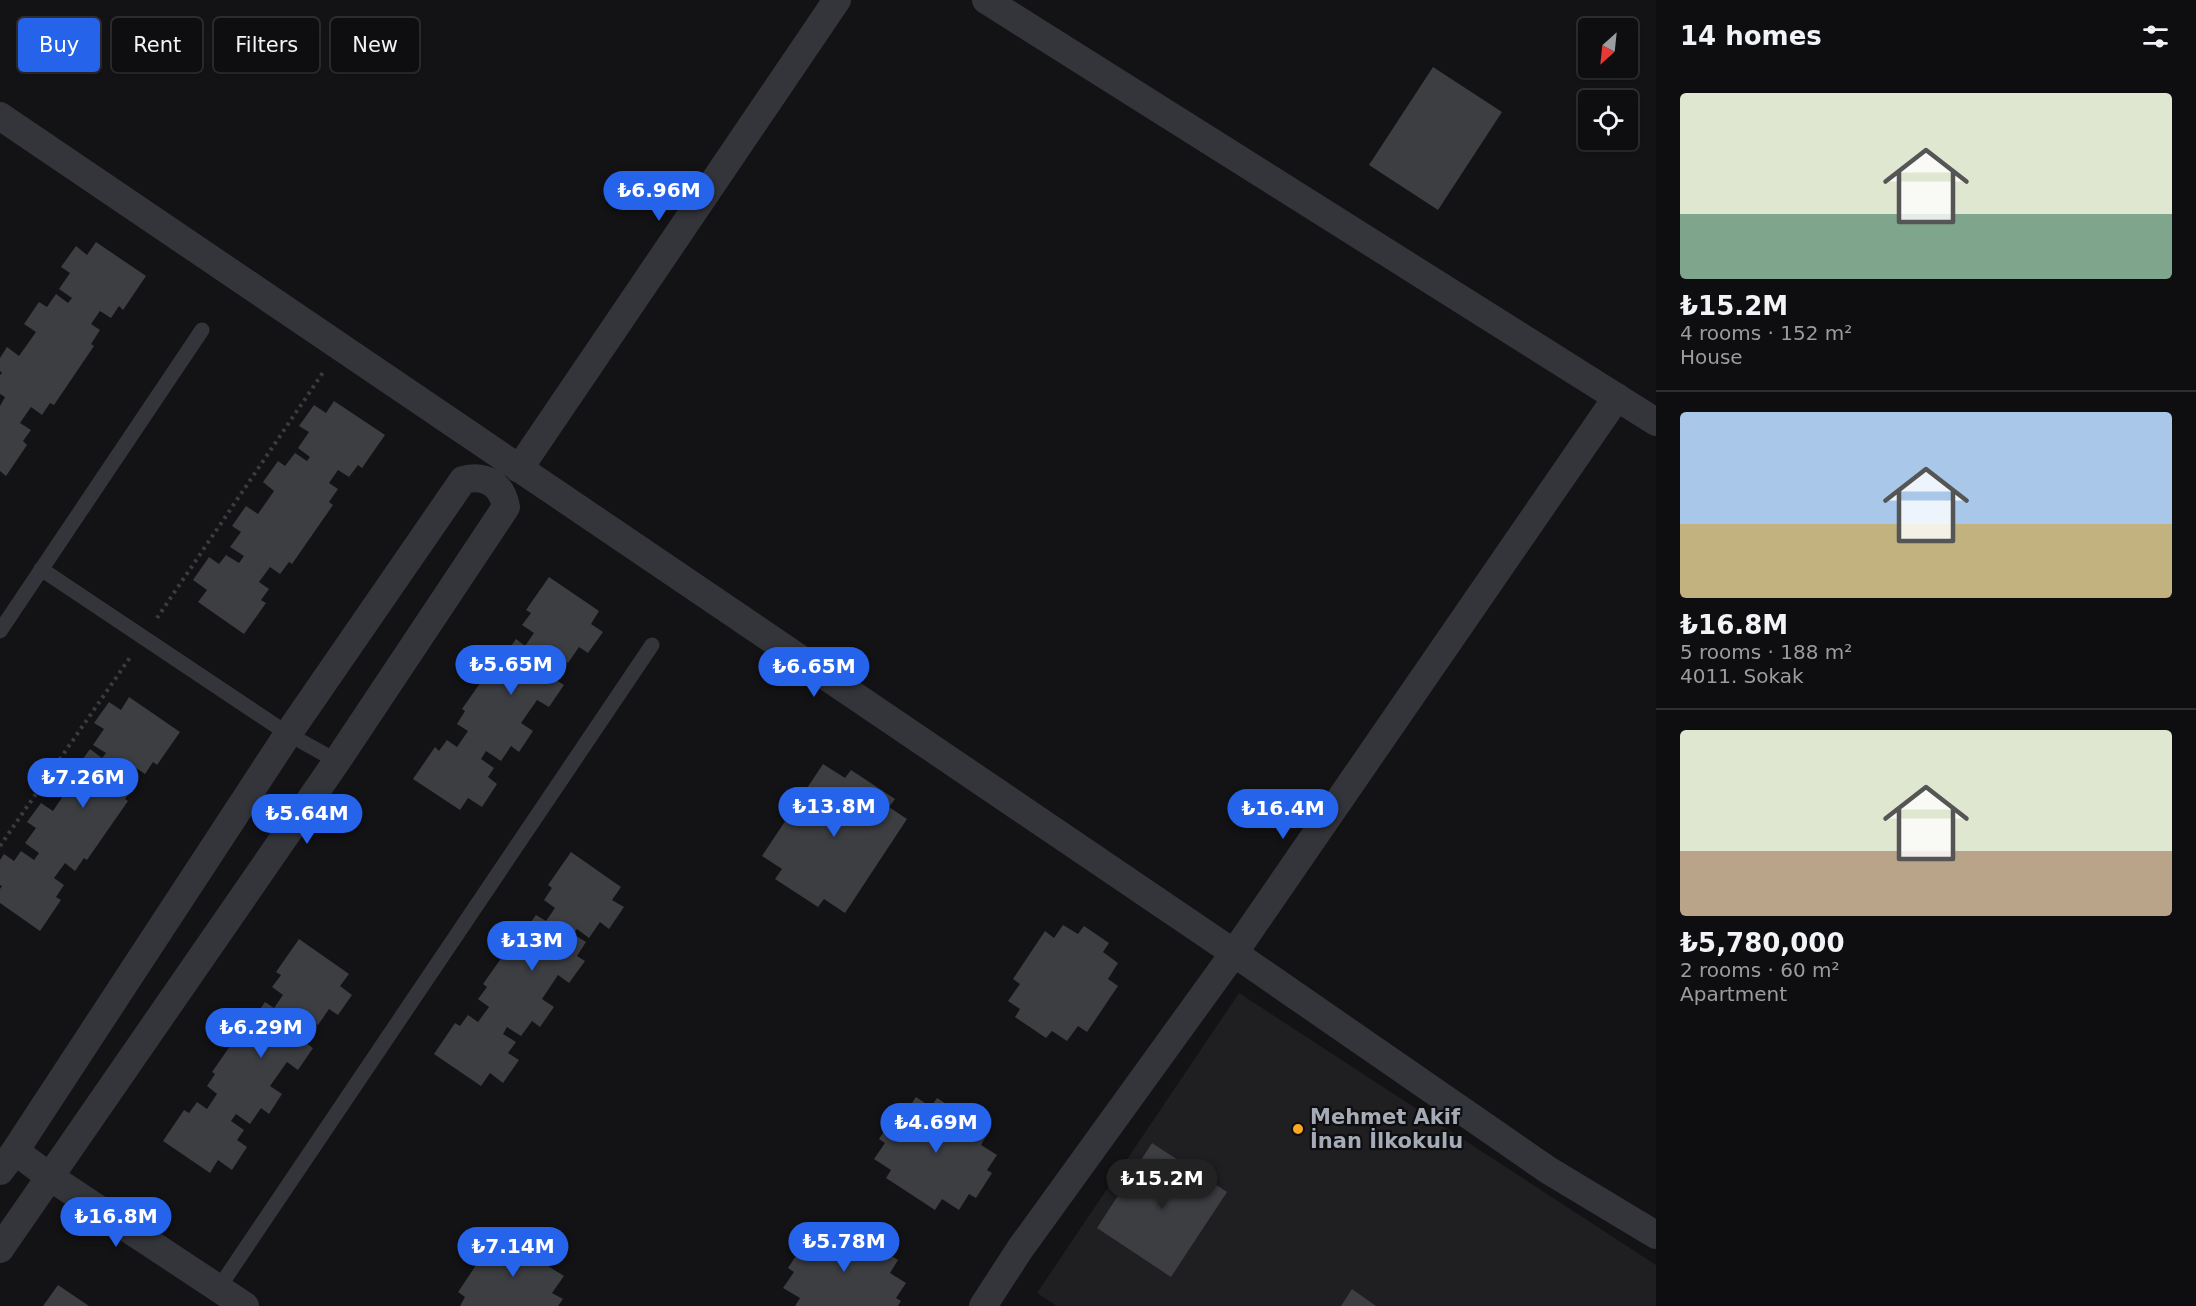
<!DOCTYPE html>
<html lang="en">
<head>
<meta charset="utf-8">
<style>
	:root { --surface:#0e0e10; --page:#171719; --text:#f1f3f6; --muted:#9b9c9f; --line:#2e2e30; --accent:#2563eb }
	body { margin:0; font-family:"DejaVu Sans",sans-serif; background:var(--page); color:var(--text); height:100vh; display:flex; flex-direction:column; font-size:22px; white-space:nowrap }
	* { box-sizing:border-box; margin:0 }
	p { font-size:20px; color:var(--muted) }
	.icon { flex:none; width:33px; height:33px; fill:none; stroke:currentColor; stroke-width:2; stroke-linecap:round; stroke-linejoin:round }
	.map { position:relative; flex:1; overflow:hidden }
	.sheet { display:flex; flex-direction:column; background:var(--surface); width:540px }
	.sheet>* { flex:none }
	.hud { position:absolute; left:18px; top:18px; width:570px; height:54px; display:flex; gap:12px }
	.needle { width:39px; rotate:207deg }
	.controls { position:absolute; left:1578px; top:18px; display:grid; gap:12px }
	.controls a { display:grid; place-items:center; width:60px; height:60px; border-radius:6px; background:var(--surface); box-shadow:0 2px 4px #0004,0 0 0 2px var(--line); font-size:30px }
	.price { position:absolute; translate:-50% -51px; padding:0 14px; border-radius:21px; background:var(--accent); color:#fff; font-size:20px; line-height:39px; filter:drop-shadow(0 2px 3px #0008) }
	.price::after { content:''; position:absolute; left:50%; top:36px; width:18px; height:14px; margin-left:-9px; background:inherit; clip-path:polygon(0 0,100% 0,50% 100%) }
	.price.selected { background:#222; color:#fff }
	ul { padding:0; list-style:none }
	li { display:grid; align-content:center; gap:12px; height:318px; padding:0 24px }
	li+li { border-top:2px solid var(--line) }
	li span { display:grid; place-items:center; height:186px; border-radius:6px; color:#555 }
	li>.icon { margin-inline-start:auto }
	span .icon { width:108px; height:108px; fill:#fffc; stroke-width:1 }
	li b { font-size:26px }
	h2 { display:flex; justify-content:space-between; align-items:center; height:72px; padding:0 24px; font-size:26px }
	.chip { padding:0 21px; border-radius:6px; background:var(--surface); box-shadow:0 2px 4px #0004,0 0 0 2px var(--line); font-size:21px; line-height:54px }
	.chip.selected { background:var(--accent); color:#fff }
	main { display:flex; flex:1; min-height:0 }
	.map>svg:first-child { display:block }
</style>
</head>
<body>
<main>
<div class="map">
<svg width="1656" height="1306" viewBox="0 0 1656 1306">
	<rect width="100%" height="100%" fill="#131315"/>
	<path fill="#1f1f22" d="M1239,993l417,272v41h-599l-20,-13z"/>
	<path fill="#3d3e42" d="M1433,67l69,45 -64,98 -69,-45z
		M96,242l50,34 -23,34 -4,-4 -8,12 -11,-7 -9,13 9,6 -9,14 3,2 -40,59 -4,-2 -8,12 -11,-8 -11,16 11,7 -8,11 4,4 -21,31 -6,-5v-65l5,-9 -5,-3v-19l2,-2 -2,-2v-13l7,-11 12,9 17,-24 -12,-8 15,-22 8,5 9,-13 12,9 4,-5 -13,-9 11,-16 -9,-6 15,-21 11,9z
		M334,401l51,34 -23,33 -4,-3 -9,12 -11,-7 -9,13 9,6 -9,13 4,3 -41,59 -3,-2 -9,12 -10,-7 -11,15 10,7 -8,11 5,3 -22,31 -46,-32 9,-12 -14,-10 16,-23 10,7 7,-9 13,8 5,-7 -14,-9 11,-15 -9,-6 14,-20 12,8 16,-23 -11,-9 15,-21 7,5 10,-13 12,8 3,-4 -12,-9 11,-16 -10,-6 15,-21 12,8z
		M549,577l50,34 -8,13 12,8 -15,21 -9,-6 -11,16 -12,-9 -3,5 12,8 -9,13 8,5 -15,22 -12,-7 -16,23 12,8 -14,21 -8,-6 -10,15 -15,-10 -5,8 13,9 -6,9 9,7 -15,23 -14,-9 -8,12 -47,-31 22,-32 4,4 8,-11 10,7 11,-16 -11,-7 8,-13 -3,-2 41,-59 3,3 10,-14 9,7 9,-13 -12,-8 9,-12 -5,-3z
		M129,697l51,35 -23,33 -4,-3 -8,12 -12,-8 -9,14 10,6 -9,13 3,2 -41,59 -3,-2 -9,13 -10,-8 -11,15 10,7 -8,12 5,3 -21,31 -40,-28v-14l2,-3 -2,-1v-25l4,-6 10,7 7,-10 13,9 5,-7 -14,-10 11,-15 -9,-6 14,-19 12,8 16,-24 -11,-8 15,-21 7,5 10,-14 12,9 4,-5 -13,-8 11,-16 -10,-6 15,-21 12,8z
		M823,764l22,14 6,-8 44,29 -6,8 18,12 -62,94 -21,-14 -6,8 -43,-28 7,-10 -20,-13z
		M571,852l50,35 -9,13 12,7 -15,22 -9,-7 -11,16 -12,-9 -4,5 13,8 -9,14 8,5 -16,22 -11,-8 -16,24 12,8 -14,20 -8,-6 -11,15 -14,-9 -4,7 13,8 -8,11 11,7 -16,23 -13,-10 -9,13 -47,-32 21,-31 5,3 8,-11 10,7 11,-15 -11,-8 9,-12 -4,-3 41,-58 3,2 9,-13 10,6 9,-13 -11,-8 8,-12 -4,-3z
		M1063,925l15,9 6,-8 25,17 -6,9 15,11 -10,16 10,7 -31,46 -9,-6 -11,15 -15,-10 -6,7 -31,-21 5,-8 -12,-8 12,-17 -7,-5 32,-48 9,7z
		M299,939l50,35 -9,12 12,9 -14,20 -9,-6 -11,16 -13,-9 -3,5 13,9 -9,13 7,5 -15,22 -11,-8 -17,24 12,8 -13,20 -8,-6 -11,16 -14,-10 -5,7 13,9 -7,10 10,7 -15,23 -14,-10 -8,13 -47,-32 21,-31 5,3 8,-11 10,7 10,-15 -10,-8 8,-12 -3,-2 41,-59 3,2 9,-13 9,6 9,-13 -11,-8 9,-12 -5,-3z
		M916,1097l15,10 6,-9 52,33 -8,14 16,10 -10,15 5,3 -16,25 -7,-4 -10,16 -17,-11 -7,11 -49,-32 5,-8 -17,-11 11,-16 -6,-4 19,-29 7,4z
		M1152,1143l75,49 -56,85 -74,-49z
		M824,1225l16,11 6,-9 52,33 -8,13 16,10 -10,15 5,3 -3,5h-103l5,-8 -17,-10 11,-16 -6,-4 19,-29 6,4z
		M508,1238l15,10 6,-8 25,17 -6,9 16,10 -12,17 11,6 -5,7h-98l5,-9 -7,-5 31,-46 10,6z
		M58,1285l31,21h-46z
		M1352,1289l24,17h-35z"/>
	<g fill="none" stroke-linecap="round" stroke-linejoin="round">
		<path stroke="#3a3c41" stroke-width="4" stroke-dasharray="3 4.5" stroke-linecap="butt" d="M157,618l167,-247
			M0,846l131,-190"/>
		<path stroke="#34353a" stroke-width="15" d="M41,569l247,165 49,27
			M0,631l202,-301
			M218,1289l434,-644"/>
		<path stroke="#34353a" stroke-width="28" d="M986,0l670,422
			M0,116l1234,837 314,217 108,65
			M519,469l318,-469
			M15,1151l35,26 195,129
			M0,1171l15,-20 273,-417 175,-254c22,-6 39,4 43,27l-169,254 -337,488
			M983,1306l37,-57 214,-296 383,-556"/>
	</g>
	<circle fill="#fca724" stroke="#0e0e10" stroke-width="2" cx="1298" cy="1129" r="6"/>
	<g text-anchor="middle" stroke-width="4.5" stroke-linejoin="round" paint-order="stroke">
		<g font-size="21" font-weight="bold" fill="#a4abb6" stroke="#0e0e10" text-anchor="start">
			<text x="1310" y="1124">Mehmet Akif<tspan x="1310" dy="24">İnan İlkokulu</tspan></text>
		</g>
	</g>
</svg>
<div class="controls">
<a><svg class="needle" viewBox="-14 -14 28 28"><path d="M0-13l5 13h-10z" fill="#e53935"/><path d="M0 13l5-13h-10z" fill="#9b9c9f"/></svg></a>
<a><svg class="icon" aria-label="locate" viewBox="0 0 24 24"><circle cx="12" cy="12" r="6"/><path d="M12 2v4M12 18v4M2 12h4M18 12h4"/></svg></a>
</div>
<b class="price" style="left:659px;top:222px">₺6.96M</b>
<b class="price" style="left:511px;top:696px">₺5.65M</b>
<b class="price" style="left:814px;top:698px">₺6.65M</b>
<b class="price" style="left:83px;top:809px">₺7.26M</b>
<b class="price" style="left:834px;top:838px">₺13.8M</b>
<b class="price" style="left:1283px;top:840px">₺16.4M</b>
<b class="price" style="left:307px;top:845px">₺5.64M</b>
<b class="price" style="left:532px;top:972px">₺13M</b>
<b class="price" style="left:261px;top:1059px">₺6.29M</b>
<b class="price" style="left:936px;top:1154px">₺4.69M</b>
<b class="price selected" style="left:1162px;top:1210px">₺15.2M</b>
<b class="price" style="left:116px;top:1248px">₺16.8M</b>
<b class="price" style="left:844px;top:1273px">₺5.78M</b>
<b class="price" style="left:513px;top:1278px">₺7.14M</b>
<div class="hud">
<a class="chip selected">Buy</a>
<a class="chip">Rent</a>
<a class="chip">Filters</a>
<a class="chip">New</a>
</div>
</div>
<section class="sheet">
<h2>14 homes<svg class="icon" aria-label="filters" viewBox="0 0 24 24"><path d="M4 7h16M4 17h16"/><circle cx="9" cy="7" r="2"/><circle cx="15" cy="17" r="2"/></svg></h2>
<ul>
<li><span style="background:linear-gradient(#dfe7d0 65%,#7fa58c 0)"><svg class="icon" aria-label="home" viewBox="0 0 24 24"><path d="M3 11l9-7 9 7M6 9v11h12V9"/></svg></span><div><b>₺15.2M</b><p>4 rooms · 152 m²</p><p>House</p></div></li>
<li><span style="background:linear-gradient(#a9c7e8 60%,#c2b280 0)"><svg class="icon" aria-label="home" viewBox="0 0 24 24"><path d="M3 11l9-7 9 7M6 9v11h12V9"/></svg></span><div><b>₺16.8M</b><p>5 rooms · 188 m²</p><p>4011. Sokak</p></div></li>
<li><span style="background:linear-gradient(#dfe7d0 65%,#b9a48a 0)"><svg class="icon" aria-label="home" viewBox="0 0 24 24"><path d="M3 11l9-7 9 7M6 9v11h12V9"/></svg></span><div><b>₺5,780,000</b><p>2 rooms · 60 m²</p><p>Apartment</p></div></li>
</ul>
</section>
</main>
</body>
</html>
